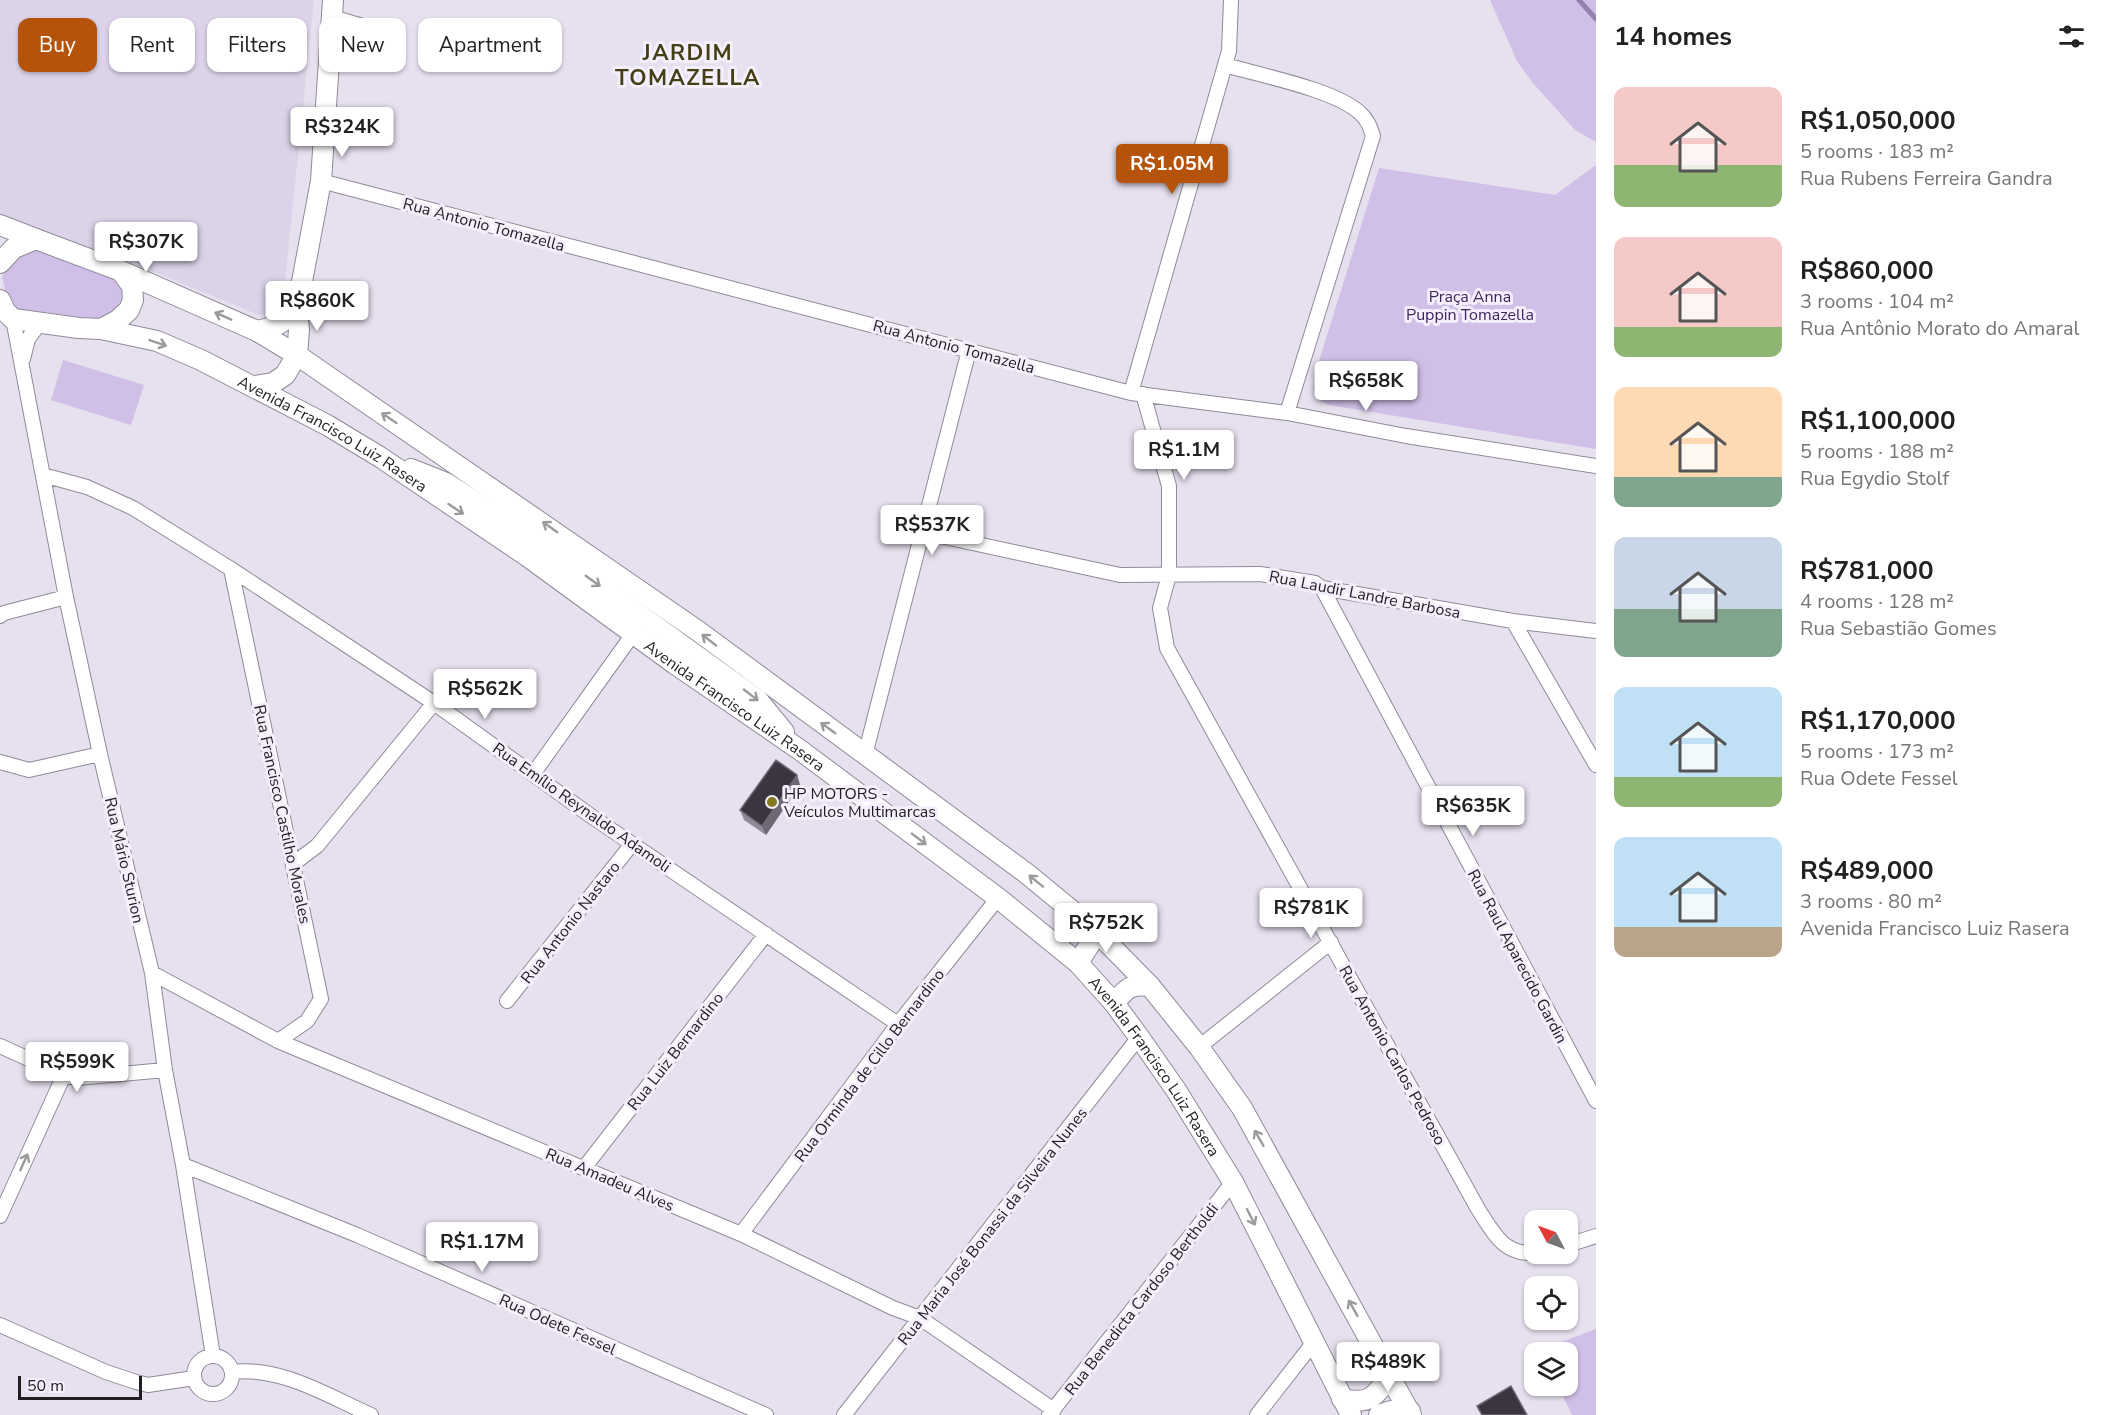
<!DOCTYPE html>
<html lang="en">
<head>
<meta charset="utf-8">
<style>
	:root { --surface:#fff; --page:#f6f6f6; --text:#222; --muted:#767676; --accent:#b45309 }
	body { margin:0; font-family:"Nunito Sans",sans-serif; background:var(--page); color:var(--text); height:100vh; display:flex; flex-direction:column; font-size:22px; white-space:nowrap }
	* { box-sizing:border-box; margin:0 }
	p { font-size:20px; color:var(--muted) }
	.icon { flex:none; width:33px; height:33px; fill:none; stroke:currentColor; stroke-width:2; stroke-linecap:round; stroke-linejoin:round }
	.map { position:relative; flex:1; overflow:hidden }
	.side { display:flex; flex-direction:column; background:var(--surface); width:510px }
	.side>* { flex:none }
	.top-card { position:absolute; left:18px; top:18px; width:570px; height:54px; display:flex; gap:12px }
	.needle { width:39px; rotate:311deg }
	.controls { position:absolute; left:1524px; top:1210px; display:grid; gap:12px }
	.controls a { display:grid; place-items:center; width:54px; height:54px; border-radius:12px; background:var(--surface); box-shadow:0 2px 4px #0004; font-size:30px }
	.scale { position:absolute; left:18px; bottom:15px; width:124px; box-sizing:border-box; padding-left:6px; border:3px solid #201e23; border-top:0; font-size:16px; line-height:21px; white-space:nowrap; color:#201e23; -webkit-text-stroke:4px #f4eefd; paint-order:stroke }
	.price { position:absolute; translate:-50% -51px; padding:0 14px; border-radius:6px; background:#fff; color:#222; font-size:20px; line-height:39px; filter:drop-shadow(0 2px 3px #0008) }
	.price::after { content:''; position:absolute; left:50%; top:36px; width:18px; height:14px; margin-left:-9px; background:inherit; clip-path:polygon(0 0,100% 0,50% 100%) }
	.price.current { background:var(--accent); color:#fff }
	ul { padding:0; list-style:none }
	li { display:flex; align-items:center; gap:18px; height:150px; padding:0 18px }
	li span { display:grid; place-items:center; flex:none; width:168px; height:120px; border-radius:12px; color:#555 }
	li>.icon { margin-inline-start:auto }
	span .icon { width:72px; height:72px; fill:#fffc; stroke-width:1 }
	li b { font-size:26px }
	h2 { display:flex; justify-content:space-between; align-items:center; height:72px; padding:0 18px; font-size:26px }
	.chip { padding:0 21px; border-radius:12px; background:var(--surface); box-shadow:0 2px 4px #0004; font-size:21px; line-height:54px }
	.chip.current { background:var(--accent); color:#fff }
	main { display:flex; flex:1; min-height:0 }
	.map>svg:first-child { display:block }
</style>
</head>
<body>
<main>
<div class="map">
<svg width="1596" height="1415" viewBox="0 0 1596 1415">
	<rect width="100%" height="100%" fill="#e7e0ef"/>
	<path fill="#dcd3e9" d="M0,0h314l-31,301 -10,11 -14,3 -105,-43 -154,-57z"/>
	<path fill="#d0bfe6" d="M1490,0h106v142l-21,-12 -42,-47 -16,-22z
		M1596,165v284l-267,-44 -11,-6 -5,-11 3,-17 63,-203 176,27z
		M33,248l79,27 12,11v16l-13,11 -16,6 -83,-11 -6,-15 -4,-16 8,-14z
		M63,360l81,25 -13,40 -80,-25z
		M1596,1329v86h-24l-14,-29h10v-33h-27l-1,-3z"/>
	<g fill="none" stroke-linecap="round" stroke-linejoin="round">
		<path stroke="#9581ad" stroke-width="5" d="M1579,0l17,19"/>
		<defs>
			<path id="street" d="M332,17l61,18
				M1225,65c34,10 111,25 135,48 8,7 10,14 13,23l-86,277
				M321,181l810,212 156,20 119,23 190,30
				M13,319l53,278 34,157 52,219 13,97 18,95 30,191
				M23,359l5,-20 11,-15
				M1131,393l98,-342 2,-51
				M1143,394l26,92v89l-9,33 7,40 311,561c15,23 25,46 56,44
				M43,475l44,12 46,21 98,61 203,134 157,113 307,208
				M922,532l198,43 140,-1 55,9 7,5 191,33 83,10
				M231,569l90,430 -14,22 -29,20
				M1322,588l274,513
				M0,616l4,-3 62,-16
				M1513,621l83,144
				M865,755l104,-405
				M0,762l29,8 71,-16
				M533,774l100,-140
				M293,864l24,-18 117,-143
				M152,973l126,68 463,193 152,74 27,10 134,92
				M507,1001l125,-157
				M0,1046l64,29 13,3 88,-8
				M1199,1047l132,-105
				M183,1165l174,70 409,180
				M584,1168l182,-234
				M0,1216l64,-141
				M741,1234l157,-210 100,-126
				M1568,1245l28,-9
				M0,1325l106,47 30,10 12,3 46,-7
				M194 1375a19 19 0 1 1 38 0a19 19 0 1 1-38 0Z
				M232,1372c49,-6 96,24 139,43
				M844,1415l295,-378
				M1049,1415l184,-233
				M1257,1415l57,-73"/>
			<g id="secondary">
				<path d="M0,225l36,14"/>
				<path d="M0,263l14,-15 22,-9 85,32 11,15 1,14 -4,10 -11,10 -17,9 -22,-1 -66,-9 -8,-8 -5,-11"/>
				<path d="M121,271l136,60 40,24 401,276 328,242 67,55 57,58 49,61 43,61 169,307"/>
				<path id="s1" d="M101,329l56,12 44,19 126,65 53,32 147,99 148,108 125,86 198,148 80,65 36,40 25,34 37,53 57,92 118,233"/>
				<path d="M257,331c20,-4 26,-8 40,-23"/>
				<path d="M255,386l18,-3 12,-8 12,-20 2,-25 -2,-22 24,-127 12,-181"/>
				<path d="M411,469l35,14 91,58 220,158 27,33"/>
				<path d="M1078,963l12,-19 3,-16"/>
				<path d="M1114,1003c13,-15 16,-19 36,-17"/>
				<path d="M1342,1399c28,6 33,-2 48,-24"/>
				<path d="M1379,1415l12,-4h19"/>
			</g>
		</defs>
		<use href="#street" stroke="#8f8a97" stroke-width="16"/>
		<use href="#secondary" stroke="#8f8a97" stroke-width="22"/>
		<use href="#street" stroke="#fff" stroke-width="14"/>
		<use href="#secondary" stroke="#fff" stroke-width="20"/>
	</g>
	<path fill="#908a98" d="M797,775l3,10 -34,50 -22,-15 -4,-10z"/>
	<path fill="#6e6875" d="M797,775l3,10 -34,50 -4,-9z"/>
	<path fill="#3a3541" stroke="#6e6875" stroke-width="1.5" d="M776,760l21,15 -35,51 -22,-16z
		M1511,1386l16,29h-45l-5,-9z"/>
	<defs><path id="oneway-shaft" d="M-6 0H5M1.5-3L5.5 0L1.5 3" fill="none" stroke-width="1.6" stroke-linecap="round" stroke-linejoin="round" transform="scale(1.5)"/></defs>
	<g stroke="#9b9a9c">
		<use href="#oneway-shaft" transform="translate(223 316) rotate(-156)"/>
		<use href="#oneway-shaft" transform="translate(158 343) rotate(19)"/>
		<use href="#oneway-shaft" transform="translate(389 418) rotate(-146)"/>
		<use href="#oneway-shaft" transform="translate(456 509) rotate(34)"/>
		<use href="#oneway-shaft" transform="translate(550 527) rotate(-145)"/>
		<use href="#oneway-shaft" transform="translate(593 581) rotate(36)"/>
		<use href="#oneway-shaft" transform="translate(709 640) rotate(-142)"/>
		<use href="#oneway-shaft" transform="translate(751 695) rotate(38)"/>
		<use href="#oneway-shaft" transform="translate(828 728) rotate(-144)"/>
		<use href="#oneway-shaft" transform="translate(919 839) rotate(37)"/>
		<use href="#oneway-shaft" transform="translate(1036 881) rotate(-141)"/>
		<use href="#oneway-shaft" transform="translate(1259 1138) rotate(-120)"/>
		<use href="#oneway-shaft" transform="translate(24 1162) rotate(-66)"/>
		<use href="#oneway-shaft" transform="translate(1251 1217) rotate(63)"/>
		<use href="#oneway-shaft" transform="translate(1353 1308) rotate(-119)"/>
	</g>
	<circle fill="#857b21" stroke="#f4eefd" stroke-width="2" cx="772" cy="802" r="6"/>
	<g text-anchor="middle" stroke-width="6" stroke-linejoin="round" paint-order="stroke">
		<g font-size="16" fill="#201e23" stroke="#f4eefd">
			<text transform="translate(484 224) rotate(15)" y="6">Rua Antonio Tomazella</text>
			<text transform="translate(954 346) rotate(15)" y="6">Rua Antonio Tomazella</text>
			<text dy="6" stroke="none"><textPath href="#s1" startOffset="256">Avenida Francisco Luiz Rasera</textPath></text>
			<text transform="translate(1365 594) rotate(11)" y="6">Rua Laudir Landre Barbosa</text>
			<text dy="6" stroke="none"><textPath href="#s1" startOffset="742">Avenida Francisco Luiz Rasera</textPath></text>
			<text transform="translate(582 807) rotate(35)" y="6">Rua Emílio Reynaldo Adamoli</text>
			<text transform="translate(283 814) rotate(78)" y="6">Rua Francisco Castilho Morales</text>
			<text transform="translate(125 860) rotate(77)" y="6">Rua Mário Sturion</text>
			<text transform="translate(570 922) rotate(-52)" y="6">Rua Antonio Nastaro</text>
			<text transform="translate(1518 956) rotate(62)" y="6">Rua Raul Aparecido Gardin</text>
			<text transform="translate(675 1051) rotate(-52)" y="6">Rua Luiz Bernardino</text>
			<text transform="translate(1393 1055) rotate(61)" y="6">Rua Antonio Carlos Pedroso</text>
			<text transform="translate(869 1065) rotate(-53)" y="6">Rua Orminda de Cillo Bernardino</text>
			<text dy="6" stroke="none"><textPath href="#s1" startOffset="1300">Avenida Francisco Luiz Rasera</textPath></text>
			<text transform="translate(610 1179) rotate(23)" y="6">Rua Amadeu Alves</text>
			<text transform="translate(992 1226) rotate(-52)" y="6">Rua Maria José Bonassi da Silveira Nunes</text>
			<text transform="translate(1141 1299) rotate(-52)" y="6">Rua Benedicta Cardoso Bertholdi</text>
			<text transform="translate(558 1324) rotate(24)" y="6">Rua Odete Fessel</text>
		</g>
		<g font-size="16" fill="#41255d" stroke="#f4eefd">
			<text x="1470" y="302">Praça Anna<tspan x="1470" dy="18">Puppin Tomazella</tspan></text>
		</g>
		<g font-size="16" fill="#201e23" stroke="#f4eefd" text-anchor="start">
			<text x="784" y="799">HP MOTORS -<tspan x="784" dy="18">Veículos Multimarcas</tspan></text>
		</g>
		<g font-size="22" font-weight="bold" letter-spacing="1.5" fill="#443f15" stroke="#f4eefd">
			<text x="688" y="60">JARDIM<tspan x="688" dy="25">TOMAZELLA</tspan></text>
		</g>
	</g>
</svg>
<div class="controls">
<a><svg class="needle" viewBox="-14 -14 28 28"><path d="M0-13l5 13h-10z" fill="#e53935"/><path d="M0 13l5-13h-10z" fill="#767676"/></svg></a>
<a><svg class="icon" aria-label="locate" viewBox="0 0 24 24"><circle cx="12" cy="12" r="6"/><path d="M12 2v4M12 18v4M2 12h4M18 12h4"/></svg></a>
<a><svg class="icon" aria-label="layers" viewBox="0 0 24 24"><path d="M12 4l9 5-9 5-9-5zM3 14l9 5 9-5"/></svg></a>
</div>
<div class="scale">50 m</div>
<b class="price" style="left:342px;top:158px">R$324K</b>
<b class="price current" style="left:1172px;top:195px">R$1.05M</b>
<b class="price" style="left:146px;top:273px">R$307K</b>
<b class="price" style="left:317px;top:332px">R$860K</b>
<b class="price" style="left:1366px;top:412px">R$658K</b>
<b class="price" style="left:1184px;top:481px">R$1.1M</b>
<b class="price" style="left:932px;top:556px">R$537K</b>
<b class="price" style="left:485px;top:720px">R$562K</b>
<b class="price" style="left:1473px;top:837px">R$635K</b>
<b class="price" style="left:1311px;top:939px">R$781K</b>
<b class="price" style="left:1106px;top:954px">R$752K</b>
<b class="price" style="left:77px;top:1093px">R$599K</b>
<b class="price" style="left:482px;top:1273px">R$1.17M</b>
<b class="price" style="left:1388px;top:1393px">R$489K</b>
<div class="top-card">
<a class="chip current">Buy</a>
<a class="chip">Rent</a>
<a class="chip">Filters</a>
<a class="chip">New</a>
<a class="chip">Apartment</a>
</div>
</div>
<section class="side">
<h2>14 homes<svg class="icon" aria-label="filters" viewBox="0 0 24 24"><path d="M4 7h16M4 17h16"/><circle cx="9" cy="7" r="2"/><circle cx="15" cy="17" r="2"/></svg></h2>
<ul>
<li><span style="background:linear-gradient(#f6c9c9 65%,#8fb573 0)"><svg class="icon" aria-label="home" viewBox="0 0 24 24"><path d="M3 11l9-7 9 7M6 9v11h12V9"/></svg></span><div><b>R$1,050,000</b><p>5 rooms · 183 m²</p><p>Rua Rubens Ferreira Gandra</p></div></li>
<li><span style="background:linear-gradient(#f6c9c9 75%,#8fb573 0)"><svg class="icon" aria-label="home" viewBox="0 0 24 24"><path d="M3 11l9-7 9 7M6 9v11h12V9"/></svg></span><div><b>R$860,000</b><p>3 rooms · 104 m²</p><p>Rua Antônio Morato do Amaral</p></div></li>
<li><span style="background:linear-gradient(#ffd9b3 75%,#7fa58c 0)"><svg class="icon" aria-label="home" viewBox="0 0 24 24"><path d="M3 11l9-7 9 7M6 9v11h12V9"/></svg></span><div><b>R$1,100,000</b><p>5 rooms · 188 m²</p><p>Rua Egydio Stolf</p></div></li>
<li><span style="background:linear-gradient(#c9d6e8 60%,#7fa58c 0)"><svg class="icon" aria-label="home" viewBox="0 0 24 24"><path d="M3 11l9-7 9 7M6 9v11h12V9"/></svg></span><div><b>R$781,000</b><p>4 rooms · 128 m²</p><p>Rua Sebastião Gomes</p></div></li>
<li><span style="background:linear-gradient(#bfe0f5 75%,#8fb573 0)"><svg class="icon" aria-label="home" viewBox="0 0 24 24"><path d="M3 11l9-7 9 7M6 9v11h12V9"/></svg></span><div><b>R$1,170,000</b><p>5 rooms · 173 m²</p><p>Rua Odete Fessel</p></div></li>
<li><span style="background:linear-gradient(#bfe0f5 75%,#b9a48a 0)"><svg class="icon" aria-label="home" viewBox="0 0 24 24"><path d="M3 11l9-7 9 7M6 9v11h12V9"/></svg></span><div><b>R$489,000</b><p>3 rooms · 80 m²</p><p>Avenida Francisco Luiz Rasera</p></div></li>
</ul>
</section>
</main>
</body>
</html>
